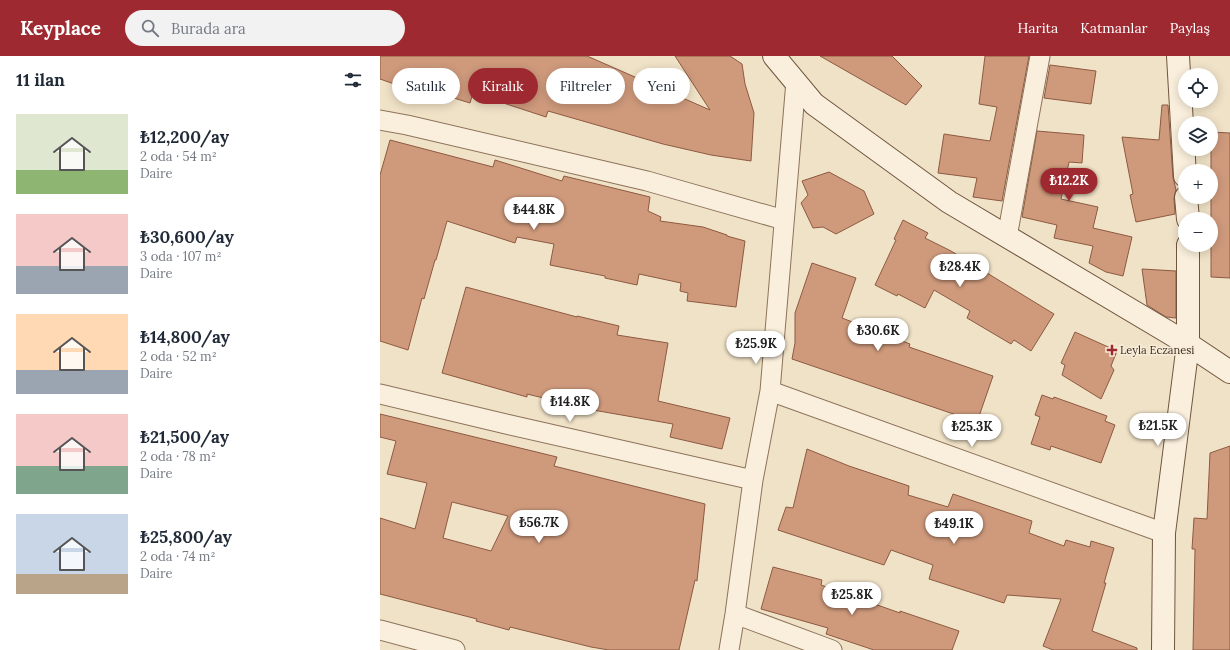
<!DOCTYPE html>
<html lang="tr">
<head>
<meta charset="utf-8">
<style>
	:root { --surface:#fff; --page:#f2f2f3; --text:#1f2937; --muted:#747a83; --accent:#9e2931 }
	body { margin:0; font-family:Lora,serif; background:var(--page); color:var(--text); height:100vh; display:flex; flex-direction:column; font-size:15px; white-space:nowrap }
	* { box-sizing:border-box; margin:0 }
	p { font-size:13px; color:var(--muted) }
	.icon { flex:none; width:22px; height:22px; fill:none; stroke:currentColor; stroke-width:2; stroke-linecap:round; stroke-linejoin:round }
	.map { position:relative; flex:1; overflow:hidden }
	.drawer { display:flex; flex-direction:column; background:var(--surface); width:380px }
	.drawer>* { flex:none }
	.guide { position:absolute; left:12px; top:12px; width:380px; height:36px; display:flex; gap:8px }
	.tools { position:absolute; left:798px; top:12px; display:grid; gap:8px }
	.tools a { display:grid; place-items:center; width:40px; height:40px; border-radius:50%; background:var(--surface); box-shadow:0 2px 10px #0003; font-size:20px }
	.price { position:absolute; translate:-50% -34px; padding:0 9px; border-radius:14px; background:#fff; color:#222; font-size:13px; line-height:26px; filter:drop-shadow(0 1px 2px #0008) }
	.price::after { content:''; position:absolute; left:50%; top:24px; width:12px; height:9px; margin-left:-6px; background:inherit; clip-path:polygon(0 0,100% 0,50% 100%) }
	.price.active { background:var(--accent); color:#fff }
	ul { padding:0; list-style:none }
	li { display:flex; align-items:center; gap:12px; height:100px; padding:0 16px }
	li span { display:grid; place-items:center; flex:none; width:112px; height:80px; border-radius:0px; color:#555 }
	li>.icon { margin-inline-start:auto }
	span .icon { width:48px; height:48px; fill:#fffc; stroke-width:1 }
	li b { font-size:17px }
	h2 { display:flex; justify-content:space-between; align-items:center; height:48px; padding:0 16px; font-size:17px }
	.chip { padding:0 14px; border-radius:18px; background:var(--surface); box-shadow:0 2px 10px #0003; font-size:14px; line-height:36px }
	.chip.active { background:var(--accent); color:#fff }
	header { display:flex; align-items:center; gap:24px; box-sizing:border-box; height:56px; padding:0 20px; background:var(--accent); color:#fff }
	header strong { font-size:19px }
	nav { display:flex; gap:22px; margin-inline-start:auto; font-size:14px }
	.search { width:280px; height:36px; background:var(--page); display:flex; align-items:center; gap:10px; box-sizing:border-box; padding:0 14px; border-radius:22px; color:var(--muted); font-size:15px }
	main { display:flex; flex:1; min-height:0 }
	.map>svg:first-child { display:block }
</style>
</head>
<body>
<header>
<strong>Keyplace</strong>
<div class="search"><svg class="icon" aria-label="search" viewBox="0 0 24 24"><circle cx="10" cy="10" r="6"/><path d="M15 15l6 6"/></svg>Burada ara</div>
<nav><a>Harita</a><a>Katmanlar</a><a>Paylaş</a></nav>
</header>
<main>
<section class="drawer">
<h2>11 ilan<svg class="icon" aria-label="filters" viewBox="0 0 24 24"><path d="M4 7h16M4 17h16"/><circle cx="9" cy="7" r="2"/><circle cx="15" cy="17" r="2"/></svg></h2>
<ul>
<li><span style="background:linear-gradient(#dfe7d0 70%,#8fb573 0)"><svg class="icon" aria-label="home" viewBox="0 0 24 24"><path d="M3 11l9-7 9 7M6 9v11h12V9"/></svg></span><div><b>₺12,200/ay</b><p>2 oda · 54 m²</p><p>Daire</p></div></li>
<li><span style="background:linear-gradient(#f6c9c9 65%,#9aa5b1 0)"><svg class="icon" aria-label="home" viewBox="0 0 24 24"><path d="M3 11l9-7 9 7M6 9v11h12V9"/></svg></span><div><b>₺30,600/ay</b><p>3 oda · 107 m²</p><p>Daire</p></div></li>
<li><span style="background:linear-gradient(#ffd9b3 70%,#9aa5b1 0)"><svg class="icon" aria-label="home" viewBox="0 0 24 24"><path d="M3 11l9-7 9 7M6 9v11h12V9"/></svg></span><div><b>₺14,800/ay</b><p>2 oda · 52 m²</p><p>Daire</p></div></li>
<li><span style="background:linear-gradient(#f6c9c9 65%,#7fa58c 0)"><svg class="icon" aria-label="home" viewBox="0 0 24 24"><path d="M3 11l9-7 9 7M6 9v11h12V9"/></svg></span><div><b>₺21,500/ay</b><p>2 oda · 78 m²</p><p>Daire</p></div></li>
<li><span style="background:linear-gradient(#c9d6e8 75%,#b9a48a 0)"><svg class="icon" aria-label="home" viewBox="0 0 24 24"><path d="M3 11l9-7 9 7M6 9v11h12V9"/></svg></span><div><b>₺25,800/ay</b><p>2 oda · 74 m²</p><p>Daire</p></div></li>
</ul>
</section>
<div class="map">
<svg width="850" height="594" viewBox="0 0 850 594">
	<rect width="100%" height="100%" fill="#f0e2c7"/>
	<path fill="#cf9a7c" stroke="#8d5a40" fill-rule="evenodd" d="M0,0h207l123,54 -35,-54h55l12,8 3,20 9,29 -3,48 -40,-6 -48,-11 -115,-33 -2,6 -73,-24 -3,10 -68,-21 -2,4 -20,-7z
		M440,0h72l30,30 -16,19z
		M605,0h44l-27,145 -29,-4 4,-19 -39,-5 6,-39 46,7 7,-34 -18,-3z
		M670,9l46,6 -5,33 -47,-6z
		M782,49h6l5,72 3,13 -2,8 1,16 -39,8 -6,-27 3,-1 -11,-57 37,3z
		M657,75l47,4 -2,28 -13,-1 -8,37 37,8 -5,21 39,9 -9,39 -17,-4 -17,-9 4,-17 -39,-8 3,-13 -35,-8z
		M831,76l19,1v145l-19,-1z
		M10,84l103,27 2,-7 67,21 2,-5 86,21 -2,14 13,6 -1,4 43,6 24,8v1l18,5 -9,66 -49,-6 1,-8 -8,-2 1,-8 -42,-9 -2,11 -32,-7v-2l-55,-11 4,-21 -37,-7 -2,6 -68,-22 -11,39h-1l-11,39 -2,-1 -14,52 -28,-9v-166z
		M449,116l35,19 10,23 -38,20 -13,-7 -10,1 -12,-25 7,-8 -6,-14z
		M523,164l25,13 -3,5 26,13 103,63 -23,37 -17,-11 -3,4 -44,-26 3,-7 -36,-21 -9,18 -27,-14 -1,2 -22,-11 21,-45 -2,-1z
		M432,207l44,15 -14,40 68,26 -1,3 84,29 -16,46 -185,-63 3,-16v-30z
		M762,213l34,2v47l-10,-1 -19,-12z
		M86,231l111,30v-1l42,10 -2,9 51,8 -10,58 72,17 -8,31 -52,-12 3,-13 -80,-14 -66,-16v3l-85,-24z
		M695,276l42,19 -6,15 3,4 -13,29 -39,-24 3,-10 -4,-2z
		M662,339l11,4 1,-2 53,19 -2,5 10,4 -14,38 -50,-17 -1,4 -19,-6 9,-27 -5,-2z
		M0,358l177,43 -3,9 151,38 -8,77 -2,-1 -16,70h-70l-18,-3 -81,-20 -1,3 -33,-9 1,-2 -97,-25v-76l35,11 12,-46 -40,-9 9,-33 -16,-4zM72,446l56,14 -17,35 -48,-13z
		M850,390v204h-37l2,-101h-3l2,-31 13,1 3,-66z
		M427,393l42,17 60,20 -1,9 40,12 5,-13 79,27 -3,12 35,13 2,-6 24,7 1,-6 23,7 -10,35h2l-14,48 45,17v2h-84l-10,-4 18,-47 -54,-4 -3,8 -75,-24 4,-14 -42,-15 -7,15 -106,-35 8,-23 7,1z
		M393,511l49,13 -1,5 79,28v-2l59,20 -7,19h-78l-48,-16 2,-6 -67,-19z"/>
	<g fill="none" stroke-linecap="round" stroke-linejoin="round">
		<defs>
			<path id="street" d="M0,64l27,5 240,56 137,39
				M627,181l33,-181
				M390,335l394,142
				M0,338l126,30 247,56
				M355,558l97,36
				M0,574l75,20
				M349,594l6,-36 18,-134 17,-89 26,-310"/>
			<path id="secondary" d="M394,0l40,48 135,98 239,142 42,28
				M798,0l7,120
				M806,141l2,22
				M783,594l1,-117 24,-189v-99"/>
		</defs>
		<use href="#street" stroke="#8d735c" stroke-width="21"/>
		<use href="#secondary" stroke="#6f543f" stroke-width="24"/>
		<use href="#street" stroke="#faefdc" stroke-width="19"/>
		<use href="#secondary" stroke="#faefdc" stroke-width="22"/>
	</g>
	<path fill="#9e2931" stroke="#f7ecd8" stroke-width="1.5" d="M730 288h4v4h4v4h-4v4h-4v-4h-4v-4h4z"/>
	<g text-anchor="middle" stroke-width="3" stroke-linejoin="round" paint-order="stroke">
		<g font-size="11" fill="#3d2c20" stroke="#f7ecd8" text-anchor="start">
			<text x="740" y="298">Leyla Eczanesi</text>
		</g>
	</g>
</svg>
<div class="tools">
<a><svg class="icon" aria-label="locate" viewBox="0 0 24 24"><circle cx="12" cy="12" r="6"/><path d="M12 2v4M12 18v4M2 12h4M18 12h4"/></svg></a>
<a><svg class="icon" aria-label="layers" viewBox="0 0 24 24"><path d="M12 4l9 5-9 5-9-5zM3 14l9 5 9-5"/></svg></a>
<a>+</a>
<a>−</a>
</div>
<b class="price active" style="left:689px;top:146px">₺12.2K</b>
<b class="price" style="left:154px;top:175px">₺44.8K</b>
<b class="price" style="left:580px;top:232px">₺28.4K</b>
<b class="price" style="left:498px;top:296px">₺30.6K</b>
<b class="price" style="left:376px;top:309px">₺25.9K</b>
<b class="price" style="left:190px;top:367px">₺14.8K</b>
<b class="price" style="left:778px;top:391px">₺21.5K</b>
<b class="price" style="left:592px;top:392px">₺25.3K</b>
<b class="price" style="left:159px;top:488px">₺56.7K</b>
<b class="price" style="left:574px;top:489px">₺49.1K</b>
<b class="price" style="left:472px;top:560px">₺25.8K</b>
<div class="guide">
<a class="chip">Satılık</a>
<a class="chip active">Kiralık</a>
<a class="chip">Filtreler</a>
<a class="chip">Yeni</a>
</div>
</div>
</main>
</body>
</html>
